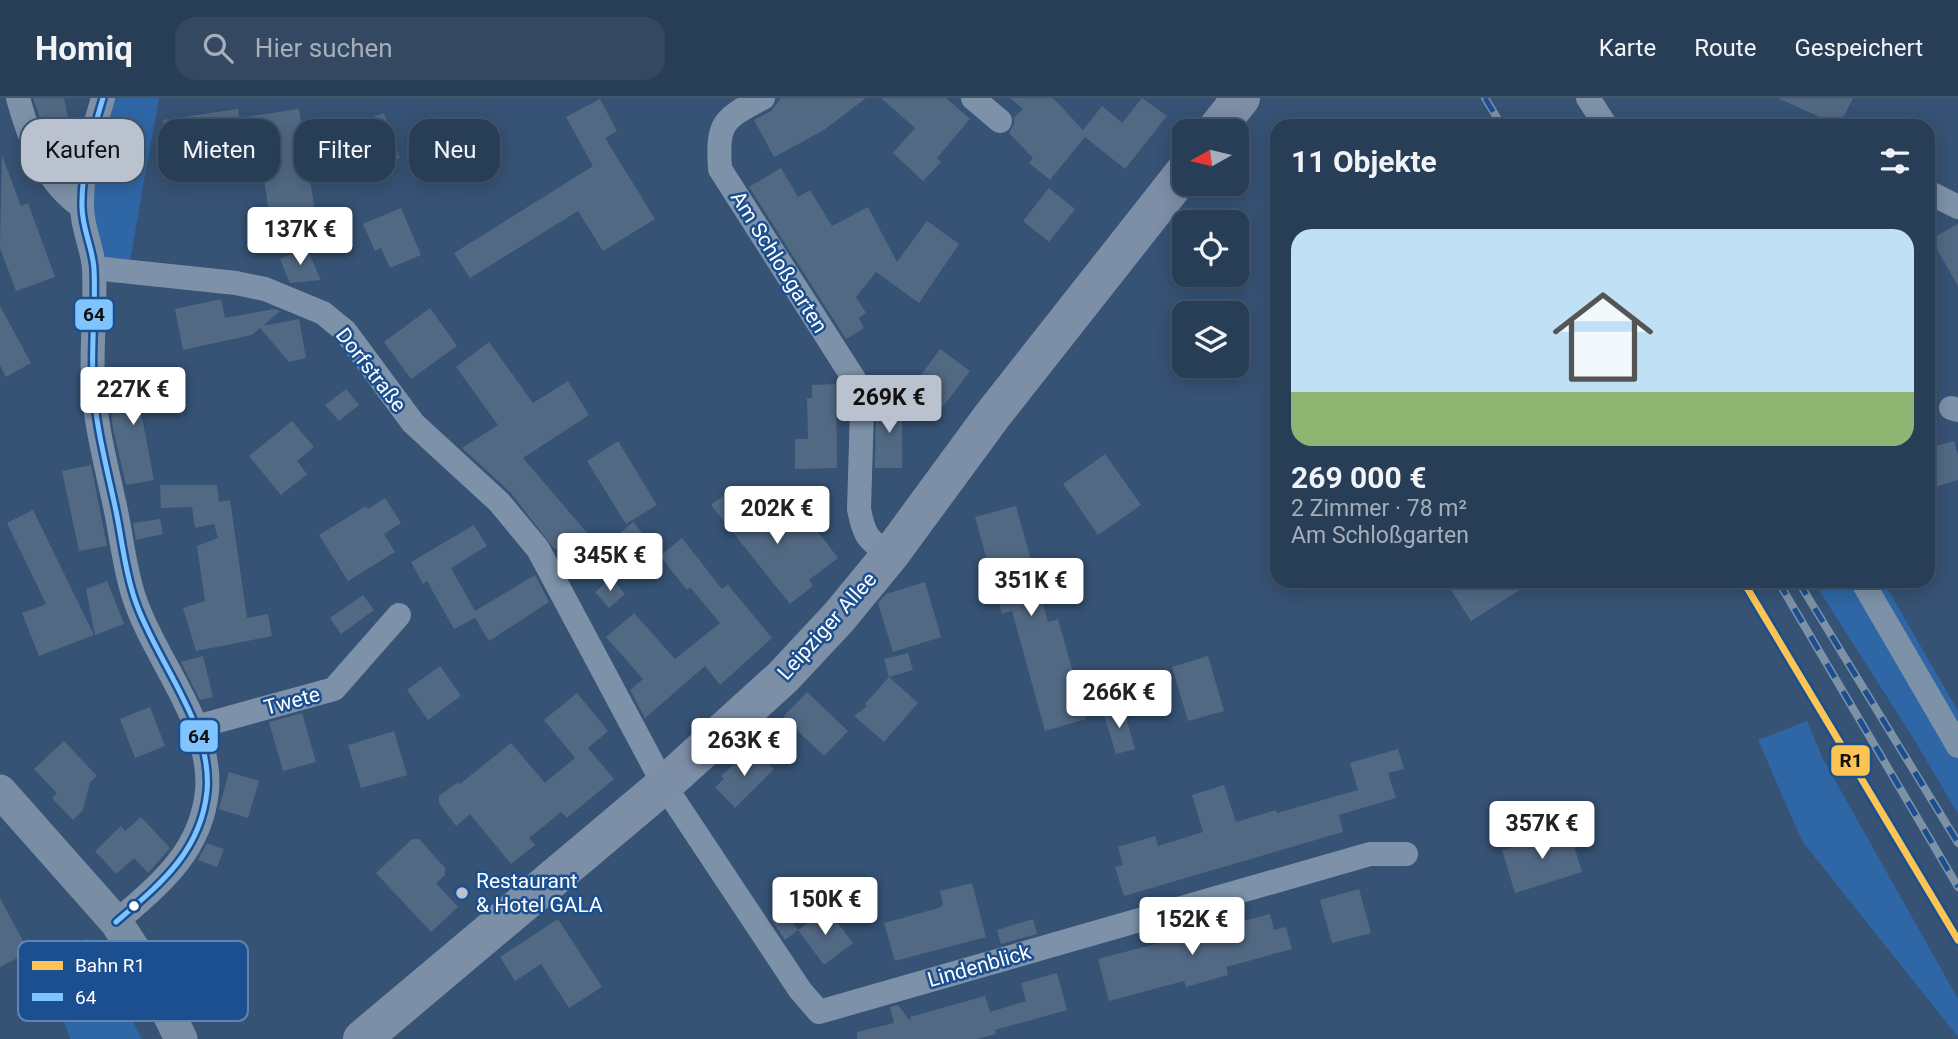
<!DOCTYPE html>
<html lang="de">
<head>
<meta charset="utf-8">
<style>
	:root { --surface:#283e57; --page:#344961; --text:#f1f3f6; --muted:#a5aeba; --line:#44576d; --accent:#b9c2ce }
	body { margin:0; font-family:Roboto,sans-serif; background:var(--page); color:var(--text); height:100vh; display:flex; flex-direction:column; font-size:26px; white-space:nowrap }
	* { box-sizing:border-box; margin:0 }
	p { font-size:23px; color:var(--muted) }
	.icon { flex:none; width:38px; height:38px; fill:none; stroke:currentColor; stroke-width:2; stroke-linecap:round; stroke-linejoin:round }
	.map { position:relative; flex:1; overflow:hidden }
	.details { position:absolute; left:1270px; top:21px; width:665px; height:469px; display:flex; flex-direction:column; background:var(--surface); border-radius:21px; box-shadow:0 4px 18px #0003,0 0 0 2px var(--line) }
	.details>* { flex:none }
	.banner { position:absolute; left:21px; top:21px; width:665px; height:63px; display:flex; gap:14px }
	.needle { width:46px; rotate:262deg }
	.controls { position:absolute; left:1172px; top:21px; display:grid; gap:14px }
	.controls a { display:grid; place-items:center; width:77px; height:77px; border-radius:14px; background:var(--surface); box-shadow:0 4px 18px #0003,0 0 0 2px var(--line); font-size:35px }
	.price { position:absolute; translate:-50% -60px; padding:0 16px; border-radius:7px; background:#fff; color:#222; font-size:23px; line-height:46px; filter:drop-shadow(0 2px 4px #0008) }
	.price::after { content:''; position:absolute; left:50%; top:42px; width:21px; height:16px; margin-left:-10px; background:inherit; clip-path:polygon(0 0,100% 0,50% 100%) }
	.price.active { background:var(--accent); color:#111 }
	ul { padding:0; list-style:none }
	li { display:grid; align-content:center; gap:14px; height:371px; padding:0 21px }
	li span { display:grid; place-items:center; height:217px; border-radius:21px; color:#555 }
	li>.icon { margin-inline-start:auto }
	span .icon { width:126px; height:126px; fill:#fffc; stroke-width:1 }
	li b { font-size:30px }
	h2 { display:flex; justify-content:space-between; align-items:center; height:84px; padding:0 21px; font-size:30px }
	.pill { padding:0 24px; border-radius:21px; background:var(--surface); box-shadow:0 4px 18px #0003,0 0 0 2px var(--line); font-size:24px; line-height:63px }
	.pill.active { background:var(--accent); color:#111 }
	header { display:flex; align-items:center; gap:42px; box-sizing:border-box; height:98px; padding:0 35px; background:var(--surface); border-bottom:2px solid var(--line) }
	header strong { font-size:33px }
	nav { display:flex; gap:38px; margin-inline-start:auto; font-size:24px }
	.search { width:490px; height:63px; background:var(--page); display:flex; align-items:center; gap:18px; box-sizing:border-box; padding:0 24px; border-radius:21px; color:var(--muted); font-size:26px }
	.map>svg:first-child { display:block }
</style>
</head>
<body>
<header>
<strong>Homiq</strong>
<div class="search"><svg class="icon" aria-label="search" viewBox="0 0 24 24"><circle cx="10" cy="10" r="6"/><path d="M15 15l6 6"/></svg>Hier suchen</div>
<nav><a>Karte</a><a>Route</a><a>Gespeichert</a></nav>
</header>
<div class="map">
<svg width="1958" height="941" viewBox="0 0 1958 941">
	<rect width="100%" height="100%" fill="#365274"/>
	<path fill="#2f66a5" d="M103,0h56l-31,174 -34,-4 -4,-123z
		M1813,483h70l75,130v103l-46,-78z
		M1807,623l16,38 135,240v38l-156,-196 -44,-101z
		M88,840l54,101h1h-73l-27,-78z"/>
	<path fill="#526984" d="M33,0h31l7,36 -2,40 -22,-36z
		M781,0h85l-42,32 -50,27 -20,-37 17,-9z
		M881,0h65l24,21 -33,39 4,4 -18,19 -30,-28 22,-25z
		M1010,0h43l30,32 19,-24 20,17 20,-25 25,18 -42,53 -40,-32 -35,43 -21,-17 4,-5 -24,-25 5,-9v-6l9,-9z
		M1778,0h75l-14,28z
		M600,1l17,32 -12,7 50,81 -52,32 -25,-40 -108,67 -16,-25 139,-87 -27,-49z
		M238,11l1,9 60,-9 17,109 -45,7 -12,-78 -89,14 -7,-41z
		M384,15l16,45 -38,13 -15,-45z
		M2,57l19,51 7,-3 27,74 -39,14 -16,-43z
		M781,70l17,29 12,-7 22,36 36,-19 29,55 30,-41 32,23 -40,59 -43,-31 -20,25 10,16 -7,5 5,10 -18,11 -97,-152z
		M1049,90l26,21 -26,33 -26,-21z
		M401,110l20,47 -31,13 -9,-20 -6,3 -12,-27z
		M1958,126v62l-27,-47z
		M306,149l15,33 -31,3 -10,-24z
		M221,201l4,19 49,-9 6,2 -17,15 36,-7 7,39 -17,4 -29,-34 -8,7 -69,15 -8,-41z
		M0,208l31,57 -25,14 -6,-12z
		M430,210l27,38 -46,33 -27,-37z
		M489,244l44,61 35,-22 21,34 -66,43 78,91 32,-27 12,14 -46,39 -30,-35 -14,10 -45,-58 -48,-44 36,-23 -42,-58z
		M940,251l30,22 -28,37 -29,-22z
		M153,280l5,31 -17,3 13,68 -28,5 -13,-57 -5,-43z
		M836,286l1,84 -42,1v-30h13l-1,-41h5v-13z
		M346,291l13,16 -20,16 -14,-16z
		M876,304h26v66h-27z
		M292,323l22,26 -17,14 10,13 -26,21 -32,-39z
		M618,343l39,64 -31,19 -39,-63z
		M1954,343l4,14v25l-30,9v-41z
		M1105,356l36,51 -43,30 -35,-51z
		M91,367l16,81 -28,5 -17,-80z
		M160,387h57l2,17 11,-2 17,118 21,-4 4,22 -76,15 -13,-43 22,-7 -8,-55 21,-8 -4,-14 -19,4 -3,-21 -31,1z
		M735,388l42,51 28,-22 33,43 -29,22 4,6 -23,18 -79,-99z
		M385,400l16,25 -17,11 11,18 -47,29 -29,-46 47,-29 2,3z
		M1016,408l32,116 10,-3 28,100 -41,12 -33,-120 -10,3 -27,-97z
		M33,412l61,125 -55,21 -17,-43 24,-9 -39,-81z
		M160,421l3,15 -27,6 -3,-17z
		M474,427l13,21 -36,22 24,43 60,-36 14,27 -60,39 -14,-23 -21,11 -27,-48 -4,3 -12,-22z
		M682,440l40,51 6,-4 44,53 -52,47 -15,-19 -60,52 -15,-28 13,-11 -37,-42 28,-24 41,46 45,-36 -30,-36 -3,3 -27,-34z
		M611,480l14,16 -16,14 -14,-16z
		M107,483l17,43 -29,11 -9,-46z
		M1445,483h89l-63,40z
		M925,484l16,55 -48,15 -15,-49 8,-9z
		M363,497l11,15 -33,24 -11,-16z
		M908,555l5,17 -24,7 -5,-18z
		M203,558l10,41 -13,3 -19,-38z
		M1208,558l16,55 -36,10 -16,-54z
		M440,568l21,30 -33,24 -21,-30z
		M889,579l29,26 -34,39 -30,-26 13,-10 -2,-2z
		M807,594l41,39 -24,25 -41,-39z
		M577,595l31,38 -20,17 26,31 -47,39 -6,-6 -32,26 6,7 -24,19 -41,-50 -14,12 -17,-23v-7l19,-14 2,2 51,-41 34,40 30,-25 -31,-38z
		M1123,608l12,43 -19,5 -13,-42z
		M150,609l15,39 -30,12 -15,-39z
		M302,615l14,49 -33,9 -14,-49z
		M394,633l13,44 -46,13 -13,-43z
		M64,643l33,35 -7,6 -7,28 -10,10 -21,-22 5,-5 -23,-24z
		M755,651l19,20 -39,39 -20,-21 9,-8 -3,-3 21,-19 2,3z
		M1398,651l6,20 -16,4 8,25 -57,17 4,17 -219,64 -9,-29 8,-2 -5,-18 37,-11 3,10 45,-14 -11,-37 32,-10 12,37 40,-12 1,3 81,-23 -8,-27z
		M229,674l30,9 -11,37 -29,-9z
		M141,719l29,31 -22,25 -14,-15 -18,16 -21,-23 26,-25 4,5z
		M1569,732l13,42 -67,21 -13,-43z
		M412,741h7l26,29v7l-9,8 22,24 -27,25 -55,-59z
		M207,745l17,6 -7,18 -19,-7z
		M972,785l14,54 -91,24 -11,-38 55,-15 4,-3 -3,-14z
		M1359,791l12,44 -39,10 -12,-43z
		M0,800l29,54 -29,15z
		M827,811l26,34 -29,22 -26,-35z
		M783,812l15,20 -13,10 -14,-21z
		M1270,816l4,16 12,-3 6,22 -66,18 2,8 -42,12 -2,-6 -75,20 -11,-42z
		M558,821l44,68 -33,21 -28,-44 -26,17 -15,-24z
		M1033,821l4,15 -36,10 -4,-14z
		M1057,875l10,37 -72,20 1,4 -19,5h-120v-7l37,-9 -4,-16 8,-2 13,17 -1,-5 75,-21 5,16 36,-11 -5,-18z"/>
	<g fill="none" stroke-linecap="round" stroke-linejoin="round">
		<path stroke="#7d92a8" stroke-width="24" d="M18,0c11,41 28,85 64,109
			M103,0c-10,34 -22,73 -21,109 0,21 11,42 12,62 2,37 -3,75 -1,112 2,44 14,87 23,130 6,29 9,61 19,89 20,60 78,125 72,191 -6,61 -48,94 -91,131
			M763,0c-40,21 -46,24 -43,71l134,210 8,29 -3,101c5,27 9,31 31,46
			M973,0l27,23
			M1588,0l18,28
			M1928,94l30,15
			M94,170l142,15 29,6 58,24 22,18 68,92 86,79 39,47 126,236 136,205 19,22 551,-158h36
			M1951,310l7,2
			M1862,483l96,165
			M196,629l138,-38 65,-74"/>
		<path stroke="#798da4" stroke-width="33" d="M0,693l116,131 32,49 33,68"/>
		<path stroke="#7d8ea7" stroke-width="38" d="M1215,33l26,-33
			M362,941l302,-254 119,-108 56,-60 51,-62 102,-139 193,-245"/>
		<defs>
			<path id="rail" d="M1485,0l17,28
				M1778,483l180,306
				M1798,483l160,262"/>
		</defs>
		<use href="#rail" stroke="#7e92a7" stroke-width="8"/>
		<use href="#rail" stroke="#1b4f8f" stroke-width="5" stroke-dasharray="16" stroke-linecap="butt"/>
		<defs>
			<path id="bus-1" d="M103,0c-10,34 -22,73 -21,109 0,21 11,42 12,62 2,37 -3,75 -1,112 2,44 14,87 23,130 6,29 9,61 19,89 20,60 78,125 72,191 -6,61 -48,94 -91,131"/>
		</defs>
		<use href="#bus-1" stroke="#1b4f8f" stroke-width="10"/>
		<use href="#bus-1" stroke="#80c4ff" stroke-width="5"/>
		<defs>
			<path id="rail-1" d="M1743,483l215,359"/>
		</defs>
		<use href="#rail-1" stroke="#1b4f8f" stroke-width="12"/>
		<use href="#rail-1" stroke="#fcc553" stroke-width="7"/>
	</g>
	<circle fill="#b9c2ce" stroke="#1b4f8f" stroke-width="2.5" cx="462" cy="795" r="7"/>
	<circle fill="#fff" stroke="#1b4f8f" stroke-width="2.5" cx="134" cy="808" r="6"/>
	<g text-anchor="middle" stroke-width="5" stroke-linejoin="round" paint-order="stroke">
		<g font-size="21" fill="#fff" stroke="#1b4f8f">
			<text transform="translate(779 164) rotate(58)" y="7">Am Schloßgarten</text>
			<text transform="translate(371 272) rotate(52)" y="7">Dorfstraße</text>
			<text transform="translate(827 528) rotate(-48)" y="7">Leipziger Allee</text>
			<text transform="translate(292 603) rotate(-15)" y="7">Twete</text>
			<text transform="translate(979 868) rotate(-16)" y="7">Lindenblick</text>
		</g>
		<g font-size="21" fill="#fff" stroke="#1b4f8f" text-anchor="start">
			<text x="476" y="790">Restaurant<tspan x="476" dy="24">&amp; Hotel GALA</tspan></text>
		</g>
	</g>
	<rect x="18" y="843" width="230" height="80" rx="10" fill="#1b4f8f" stroke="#5f84b1" stroke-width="2"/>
	<rect x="32" y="863" width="31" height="9" fill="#fcc553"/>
	<rect x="32" y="895" width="31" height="8" fill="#80c4ff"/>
	<g font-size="19" fill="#fff">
		<text x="75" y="874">Bahn R1</text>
		<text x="75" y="906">64</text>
	</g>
	<g stroke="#1b4f8f" stroke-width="2.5">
		<rect x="74" y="200" width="40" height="33" rx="7" fill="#80c4ff"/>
		<rect x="179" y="621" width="40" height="34" rx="7" fill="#80c4ff"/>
		<rect x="1830" y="646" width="41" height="33" rx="7" fill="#fcc553"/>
	</g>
	<g font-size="19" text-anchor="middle" font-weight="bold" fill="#111">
		<text x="94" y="223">64</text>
		<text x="199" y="645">64</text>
		<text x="1851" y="669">R1</text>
	</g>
</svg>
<div class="controls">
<a><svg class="needle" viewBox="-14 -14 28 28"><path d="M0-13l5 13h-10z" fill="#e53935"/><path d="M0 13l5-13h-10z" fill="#a5aeba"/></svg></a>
<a><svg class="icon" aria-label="locate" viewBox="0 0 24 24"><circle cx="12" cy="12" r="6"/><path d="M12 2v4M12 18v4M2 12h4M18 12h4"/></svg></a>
<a><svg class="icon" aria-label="layers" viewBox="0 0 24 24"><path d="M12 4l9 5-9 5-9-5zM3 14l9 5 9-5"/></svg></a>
</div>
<b class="price" style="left:300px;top:169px">137K €</b>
<b class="price" style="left:133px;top:329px">227K €</b>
<b class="price active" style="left:889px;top:337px">269K €</b>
<b class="price" style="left:777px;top:448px">202K €</b>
<b class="price" style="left:610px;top:495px">345K €</b>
<b class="price" style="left:1031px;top:520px">351K €</b>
<b class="price" style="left:1119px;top:632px">266K €</b>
<b class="price" style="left:744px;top:680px">263K €</b>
<b class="price" style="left:1542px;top:763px">357K €</b>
<b class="price" style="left:825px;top:839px">150K €</b>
<b class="price" style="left:1192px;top:859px">152K €</b>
<div class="banner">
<a class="pill active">Kaufen</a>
<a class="pill">Mieten</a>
<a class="pill">Filter</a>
<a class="pill">Neu</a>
</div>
<section class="details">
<h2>11 Objekte<svg class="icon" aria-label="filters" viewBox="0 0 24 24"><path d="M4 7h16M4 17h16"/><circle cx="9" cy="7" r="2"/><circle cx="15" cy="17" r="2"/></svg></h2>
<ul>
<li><span style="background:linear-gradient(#bfe0f5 75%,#8fb573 0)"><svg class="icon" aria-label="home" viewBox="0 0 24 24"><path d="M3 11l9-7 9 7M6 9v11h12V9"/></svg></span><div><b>269 000 €</b><p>2 Zimmer · 78 m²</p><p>Am Schloßgarten</p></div></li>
</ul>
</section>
</div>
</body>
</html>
